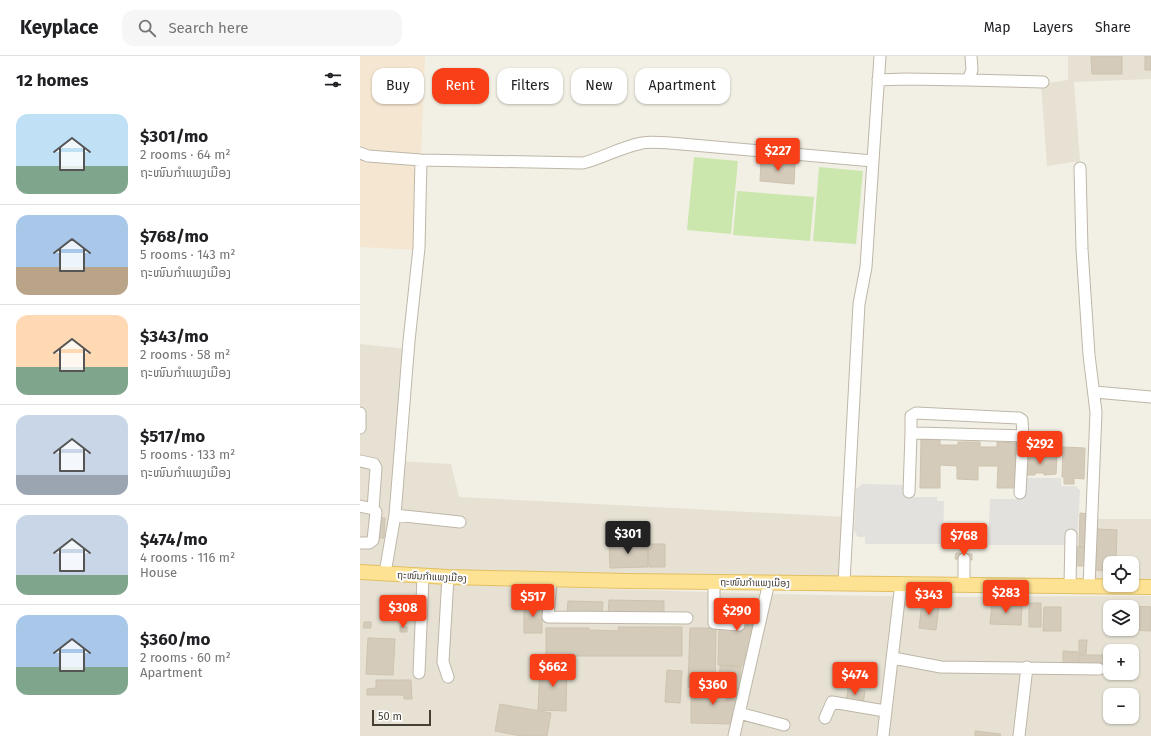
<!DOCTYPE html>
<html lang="en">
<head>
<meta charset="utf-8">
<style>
	:root { --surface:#fff; --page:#f6f6f6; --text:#202124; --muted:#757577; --line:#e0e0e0; --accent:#f83f17 }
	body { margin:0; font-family:"Fira Sans","Noto Sans Lao",sans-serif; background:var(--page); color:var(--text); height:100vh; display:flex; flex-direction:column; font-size:15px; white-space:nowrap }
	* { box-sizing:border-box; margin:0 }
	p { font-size:13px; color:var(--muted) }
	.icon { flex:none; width:22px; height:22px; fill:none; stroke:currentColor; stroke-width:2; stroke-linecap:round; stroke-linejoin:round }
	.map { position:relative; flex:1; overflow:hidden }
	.sheet { display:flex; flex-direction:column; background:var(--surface); width:360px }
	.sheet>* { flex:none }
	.banner { position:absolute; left:12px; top:12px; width:380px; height:36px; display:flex; gap:8px }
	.buttons { position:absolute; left:743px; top:500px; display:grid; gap:8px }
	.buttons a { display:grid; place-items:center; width:36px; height:36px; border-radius:8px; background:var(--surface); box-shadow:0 1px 3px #0004; font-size:20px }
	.scale { position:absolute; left:12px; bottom:10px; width:59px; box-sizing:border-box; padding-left:4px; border:2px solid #453f35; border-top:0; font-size:11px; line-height:14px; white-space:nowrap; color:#453f35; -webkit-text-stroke:3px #fff; paint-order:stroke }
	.price { position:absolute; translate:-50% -34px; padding:0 9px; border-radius:4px; background:var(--accent); color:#fff; font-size:13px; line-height:26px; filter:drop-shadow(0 1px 2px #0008) }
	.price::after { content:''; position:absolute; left:50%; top:24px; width:12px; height:9px; margin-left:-6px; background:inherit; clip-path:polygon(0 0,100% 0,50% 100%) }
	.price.active { background:#222; color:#fff }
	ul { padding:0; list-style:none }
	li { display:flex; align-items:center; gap:12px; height:100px; padding:0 16px }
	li+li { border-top:1px solid var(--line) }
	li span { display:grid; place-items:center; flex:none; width:112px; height:80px; border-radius:12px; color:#555 }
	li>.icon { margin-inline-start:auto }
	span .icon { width:48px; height:48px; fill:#fffc; stroke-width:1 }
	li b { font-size:17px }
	h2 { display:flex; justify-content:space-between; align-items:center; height:48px; padding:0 16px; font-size:17px }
	.tag { padding:0 14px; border-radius:12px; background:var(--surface); box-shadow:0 1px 3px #0004; font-size:14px; line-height:36px }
	.tag.active { background:var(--accent); color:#fff }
	header { display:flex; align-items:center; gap:24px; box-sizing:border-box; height:56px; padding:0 20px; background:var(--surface); border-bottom:1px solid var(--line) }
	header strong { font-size:19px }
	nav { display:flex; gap:22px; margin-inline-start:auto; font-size:14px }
	.search { width:280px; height:36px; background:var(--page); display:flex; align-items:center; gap:10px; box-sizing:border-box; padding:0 14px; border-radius:12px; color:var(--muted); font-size:15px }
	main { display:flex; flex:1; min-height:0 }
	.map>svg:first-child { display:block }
</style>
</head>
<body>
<header>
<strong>Keyplace</strong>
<div class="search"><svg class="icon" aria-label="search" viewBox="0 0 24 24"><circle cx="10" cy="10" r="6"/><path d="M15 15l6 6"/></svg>Search here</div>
<nav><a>Map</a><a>Layers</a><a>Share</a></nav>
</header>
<main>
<section class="sheet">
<h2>12 homes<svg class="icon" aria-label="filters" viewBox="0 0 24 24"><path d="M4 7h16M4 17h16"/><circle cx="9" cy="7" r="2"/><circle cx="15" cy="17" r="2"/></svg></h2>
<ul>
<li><span style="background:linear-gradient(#bfe0f5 65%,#7fa58c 0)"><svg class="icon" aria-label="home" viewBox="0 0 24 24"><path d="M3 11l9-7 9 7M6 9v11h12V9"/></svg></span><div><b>$301/mo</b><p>2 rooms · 64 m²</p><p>ຖະໜົນກຳແພງເມືອງ</p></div></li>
<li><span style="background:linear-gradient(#a9c7e8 65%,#b9a48a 0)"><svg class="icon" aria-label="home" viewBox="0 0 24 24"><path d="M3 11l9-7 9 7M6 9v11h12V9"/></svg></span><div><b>$768/mo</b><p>5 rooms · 143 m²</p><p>ຖະໜົນກຳແພງເມືອງ</p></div></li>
<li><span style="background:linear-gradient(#ffd9b3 65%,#7fa58c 0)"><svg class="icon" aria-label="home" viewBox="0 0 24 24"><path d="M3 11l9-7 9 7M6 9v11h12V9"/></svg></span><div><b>$343/mo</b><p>2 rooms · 58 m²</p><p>ຖະໜົນກຳແພງເມືອງ</p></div></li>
<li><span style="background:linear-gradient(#c9d6e8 75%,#9aa5b1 0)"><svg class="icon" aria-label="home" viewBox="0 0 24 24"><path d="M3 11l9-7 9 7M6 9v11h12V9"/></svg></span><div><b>$517/mo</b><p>5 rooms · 133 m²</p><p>ຖະໜົນກຳແພງເມືອງ</p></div></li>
<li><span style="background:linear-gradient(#c9d6e8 75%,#7fa58c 0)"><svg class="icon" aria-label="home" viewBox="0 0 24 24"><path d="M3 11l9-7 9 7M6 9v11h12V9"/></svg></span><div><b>$474/mo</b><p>4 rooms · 116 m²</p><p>House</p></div></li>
<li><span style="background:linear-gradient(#a9c7e8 65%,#7fa58c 0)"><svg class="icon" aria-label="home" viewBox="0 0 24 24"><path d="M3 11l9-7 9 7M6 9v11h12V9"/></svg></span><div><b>$360/mo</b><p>2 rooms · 60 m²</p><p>Apartment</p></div></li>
</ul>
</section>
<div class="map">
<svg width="791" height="680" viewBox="0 0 791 680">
	<rect width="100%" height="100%" fill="#f2efe5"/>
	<path fill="#e6e1d3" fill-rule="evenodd" d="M708,0h83v23l-77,3 6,79 -33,5 -6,-82 27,-4z
		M0,288l48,5 -9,112 52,3 8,33 389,20 -4,66 -484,-11z
		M732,463h59v68l-62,-1zM750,507h22v22h-22z
		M0,522l144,8 269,8 159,3 219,-1v140h-791zM750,551h22v22h-22zM750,595h22v22h-22zM750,639h22v22h-22z"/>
	<path fill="#f4e6d0" d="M0,0h65l-8,194 -57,-3z"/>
	<path fill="#cbe7ae" d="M334,101l44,4 -7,73 -44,-4z
		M459,111l44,4 -7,73 -43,-3z
		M377,135l77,6 -4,44 -77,-6z"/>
	<path fill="#e3e1dd" d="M658,422h43v8h14l5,4 -3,55h-89l2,-46h27z
		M502,428l50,1v12h25v4h7l-1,43h-78v-7h-7l-4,-6 2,-42z"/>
	<path fill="#d4cbbb" stroke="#cec3ae" d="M731,0h31v18h-30z
		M785,0h6v14h-6z
		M401,105l34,3 -1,20 -34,-3z
		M561,383l19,1v5h18v-3h22v5h17v-5l21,1 -2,45h-19l1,-22h-20v14l-21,-1v-13l-17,-1v23h-20z
		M703,391l22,1 -1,31 -10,-1v6h-10v-7h-2z
		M663,399l34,1 -1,18 -12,1v-2h-9v2h-8v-2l-4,-1z
		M720,457l9,1 -2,33h-8z
		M17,462h8l-1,20h-8z
		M737,473l20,1 -1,33h-6v8l-15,-1z
		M249,487h38l1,24 -38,1z
		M288,488h17v23h-16z
		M714,491h11v19h-11z
		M596,497l16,1v6l-17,-1z
		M363,543l35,1 -1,29h-6v19h-5v18l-28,-1 1,-37 27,1 1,-10 -24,-1z
		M249,544l55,1v16l-56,-1z
		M208,545l35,1 -1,13 -35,-2z
		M562,547l17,2 -3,25 -17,-2z
		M632,547l30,1 -1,21 -31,-1z
		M669,547h12v24h-12z
		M164,548h18v29h-18z
		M756,549l35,2v24l-36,-2h17v-22h-16z
		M684,551h17v24h-18z
		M4,566h7v6h-8z
		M40,570l7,1v5h-7z
		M258,571h64v29h-136v-28h43v2l30,1z
		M330,572h26l-1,60 -27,-1z
		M8,582l27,1 -2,36 -27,-1z
		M719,584h8l-1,14h-7z
		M703,595l15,1v11h-15z
		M719,599h31v12h-31z
		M180,609l27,1 -1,45 -28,-1z
		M360,610l21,1 -1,22 -21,-2z
		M307,614l15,1 -2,32 -15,-1z
		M16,624h35l1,19h-8v-4h-37v-6l9,-1z
		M331,632h26v7h-6v6h15v-5h-5v-7h18v18h-5v17l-43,-1z
		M488,632l17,3 -2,13 -17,-2z
		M140,648l51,9 -4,23h-26l-26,-5z
		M615,675l26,3 -1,2h-25z"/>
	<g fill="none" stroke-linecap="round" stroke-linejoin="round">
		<defs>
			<path id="minor" d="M518,24l27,-1 63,1 4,-10 -1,-14
				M608,24l75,2
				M0,97l8,3 53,4 162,3c20,-5 38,-16 59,-20 9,-2 19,0 28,0l203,18 -7,106 -7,37 -15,279
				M513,105l7,-105
				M720,112l2,81 7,106 7,57 -7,174
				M735,336l56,5
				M0,357v15
				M551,378v-18l5,-3 103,5 3,2 1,16
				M0,405l14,3 2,4 -3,41
				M549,436l2,-58 5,-1 107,3 -3,57
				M0,450l13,3 3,3 -3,28 -4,3h-9
				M35,459l65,7
				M25,517l10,-58 14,-174 10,-93 2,-88
				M88,521l-5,85 5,15
				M191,523l-3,38 139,1
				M354,526v41l25,2
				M604,528v-25
				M710,529l1,-50
				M533,602l48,9 158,2
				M59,617l4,-97
				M379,657l45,12
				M465,662l7,-16 53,9
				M374,680l35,-154
				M523,680l18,-153
				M659,680l8,-69"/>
			<path id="major" d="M0,516l88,5 179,4 524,6"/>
		</defs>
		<use href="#minor" stroke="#beb7a8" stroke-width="13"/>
		<use href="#major" stroke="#e2bf63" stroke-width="16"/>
		<use href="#minor" stroke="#fff" stroke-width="11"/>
		<use href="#major" stroke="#fde293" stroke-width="14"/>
	</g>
	<g text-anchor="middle" stroke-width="4" stroke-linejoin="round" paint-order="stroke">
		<g font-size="10" fill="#453f35" stroke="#fff">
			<text transform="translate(72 520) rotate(3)" y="4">ຖະໜົນກຳແພງເມືອງ</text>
			<text transform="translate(395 526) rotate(1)" y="4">ຖະໜົນກຳແພງເມືອງ</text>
		</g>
	</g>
</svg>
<div class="buttons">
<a><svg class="icon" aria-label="locate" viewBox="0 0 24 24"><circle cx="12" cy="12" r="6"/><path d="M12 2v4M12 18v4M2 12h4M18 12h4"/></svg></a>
<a><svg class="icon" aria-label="layers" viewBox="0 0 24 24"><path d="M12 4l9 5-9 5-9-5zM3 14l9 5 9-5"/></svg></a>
<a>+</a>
<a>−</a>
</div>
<div class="scale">50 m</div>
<b class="price" style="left:418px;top:116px">$227</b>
<b class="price" style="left:680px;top:409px">$292</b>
<b class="price active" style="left:268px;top:499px">$301</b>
<b class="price" style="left:604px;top:501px">$768</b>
<b class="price" style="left:646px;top:558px">$283</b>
<b class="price" style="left:569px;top:560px">$343</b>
<b class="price" style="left:173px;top:562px">$517</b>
<b class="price" style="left:43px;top:573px">$308</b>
<b class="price" style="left:377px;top:576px">$290</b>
<b class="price" style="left:193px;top:632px">$662</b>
<b class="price" style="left:495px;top:640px">$474</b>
<b class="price" style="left:353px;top:650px">$360</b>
<div class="banner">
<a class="tag">Buy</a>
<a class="tag active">Rent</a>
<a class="tag">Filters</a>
<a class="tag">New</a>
<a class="tag">Apartment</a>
</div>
</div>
</main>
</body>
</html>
